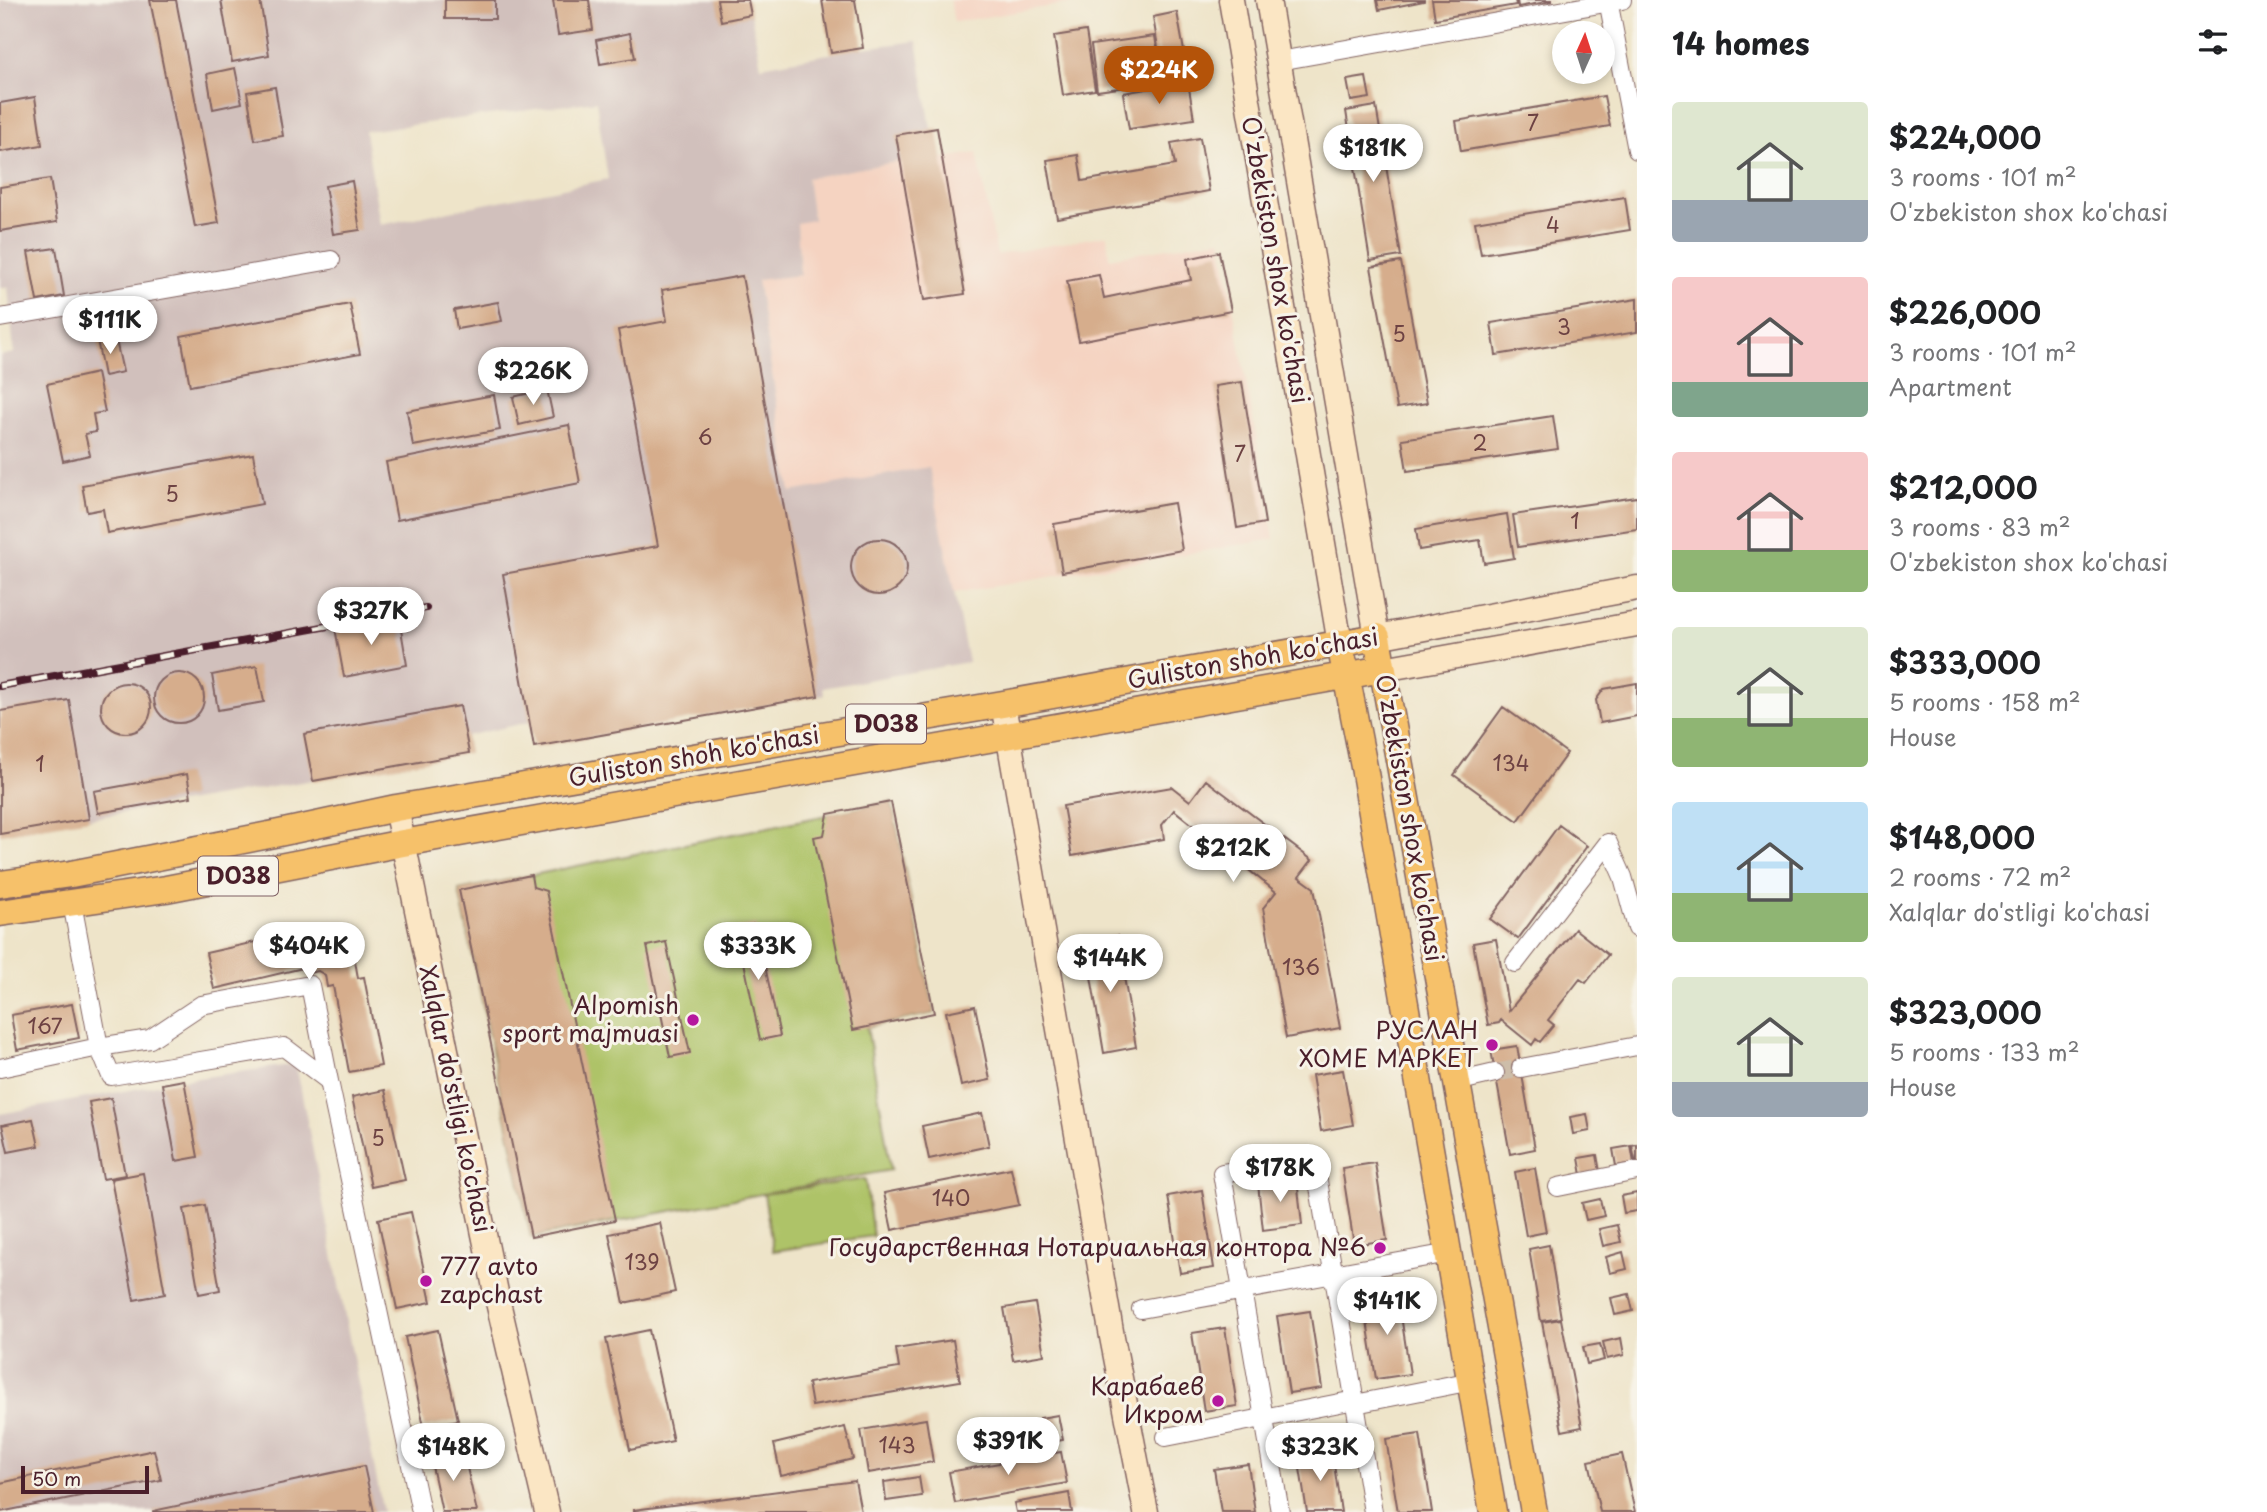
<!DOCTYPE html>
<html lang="en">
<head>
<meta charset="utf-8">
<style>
	:root { --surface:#fff; --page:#f2f2f2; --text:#202124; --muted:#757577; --accent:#b45309 }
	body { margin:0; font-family:"Playpen Sans",sans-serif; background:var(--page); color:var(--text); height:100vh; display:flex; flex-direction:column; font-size:26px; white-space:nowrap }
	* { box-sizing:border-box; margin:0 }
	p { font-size:23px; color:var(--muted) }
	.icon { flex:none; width:38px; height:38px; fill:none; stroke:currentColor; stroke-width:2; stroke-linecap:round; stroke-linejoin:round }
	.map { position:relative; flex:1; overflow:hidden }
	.sheet { display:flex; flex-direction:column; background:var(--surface); width:630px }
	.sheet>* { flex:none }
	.needle { width:46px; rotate:3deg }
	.fabs { position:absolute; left:1552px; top:21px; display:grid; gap:14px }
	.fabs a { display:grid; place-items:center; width:63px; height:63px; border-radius:50%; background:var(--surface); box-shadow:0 4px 10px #0003; font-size:35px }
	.scale { position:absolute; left:21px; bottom:18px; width:128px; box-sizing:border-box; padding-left:7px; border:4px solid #4a1f2b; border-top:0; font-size:19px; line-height:24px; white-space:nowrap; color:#4a1f2b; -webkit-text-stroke:5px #f7f3e8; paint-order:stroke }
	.price { position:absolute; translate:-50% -60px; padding:0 16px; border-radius:24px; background:#fff; color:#222; font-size:23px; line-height:46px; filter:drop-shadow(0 2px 4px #0008) }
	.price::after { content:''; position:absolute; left:50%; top:42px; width:21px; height:16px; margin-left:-10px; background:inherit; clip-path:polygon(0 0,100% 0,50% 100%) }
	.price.selected { background:var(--accent); color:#fff }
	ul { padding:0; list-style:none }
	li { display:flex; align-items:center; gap:21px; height:175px; padding:0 35px }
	li span { display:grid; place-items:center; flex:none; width:196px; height:140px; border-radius:7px; color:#555 }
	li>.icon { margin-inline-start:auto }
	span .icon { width:84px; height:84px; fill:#fffc; stroke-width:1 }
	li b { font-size:30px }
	h2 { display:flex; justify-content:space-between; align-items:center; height:84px; padding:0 35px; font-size:30px }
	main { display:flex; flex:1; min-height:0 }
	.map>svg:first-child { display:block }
</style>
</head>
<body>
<main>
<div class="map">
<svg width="1637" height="1512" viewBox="0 0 1637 1512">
	<rect width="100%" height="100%" fill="#f7f3e8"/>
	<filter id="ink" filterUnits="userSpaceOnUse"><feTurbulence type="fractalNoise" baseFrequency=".0143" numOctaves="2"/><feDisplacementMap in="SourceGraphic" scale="14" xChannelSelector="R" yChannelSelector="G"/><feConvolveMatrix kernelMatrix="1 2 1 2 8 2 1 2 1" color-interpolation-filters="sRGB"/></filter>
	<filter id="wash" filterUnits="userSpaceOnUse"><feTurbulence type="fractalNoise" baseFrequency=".00686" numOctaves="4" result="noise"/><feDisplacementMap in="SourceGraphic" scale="28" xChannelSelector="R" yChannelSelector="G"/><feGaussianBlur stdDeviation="1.57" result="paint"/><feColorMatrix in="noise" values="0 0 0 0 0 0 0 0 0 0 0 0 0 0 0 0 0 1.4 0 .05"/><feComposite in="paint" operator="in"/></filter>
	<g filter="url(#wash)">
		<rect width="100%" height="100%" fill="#eee4c9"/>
		<path fill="#f5d3c1" d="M950,0h141l-137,22z
			M937,128l5,30 35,-5 20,102 110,-20 2,23 112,-19 53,300 -320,54 -25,-125 -138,24 -34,-212 43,-5 -3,-52 16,-4 -6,-41 93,-17 -4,-26z"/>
		<path fill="#d1c0bc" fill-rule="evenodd" d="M0,0h748l13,66 102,-18 54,-7 14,88 -35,6 5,26 -94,17 6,42 -16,3 3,52 -43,5 34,212 138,-25 39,195 -145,26 1,7 -290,52 -5,-25 -63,14 3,17 -469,81v-478l14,-3 -6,-65h-8zM596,101l12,78 -228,46 -15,-94z
			M296,1064l87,448h-383v-398l184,-34z"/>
		<path fill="#aec367" stroke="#7c7149" stroke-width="2" d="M891,802l43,211 -67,14 24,143 -360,67 -72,-347z
			M865,1179l8,57 -100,15 -9,-57z"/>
		<g id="blocks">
			<path fill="#d6ad8c" d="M150,0h26l43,223 -24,4z
				M221,0h39l9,55 -37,7z
				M445,0h50v19h-50z
				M553,0h36l4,30 -35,5z
				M717,0h31l3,15 -30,6z
				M822,0h33l8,48 -32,5z
				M1377,0h47v1l-45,9z
				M1432,0h83l1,5 -81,14z
				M1517,0h35v1l-34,6z
				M1177,12l12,67 -25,4 -11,-66z
				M1584,29l1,4h-18l-1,-1z
				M1086,31l9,59 -32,5 -9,-59z
				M630,33l5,25 -35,6 -4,-24z
				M1155,36l7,46 -65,9 -6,-46z
				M235,68l7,35 -29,6 -6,-35z
				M1366,77l4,21 -19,3 -4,-21z
				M1188,82l6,37 -65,10 -6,-36z
				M275,87l8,49 -28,4 -8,-48z
				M1604,96l6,30 -149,25 -5,-30z
				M35,97l7,48 -42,7v-49z
				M1376,106l25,150 -31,5 -24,-150z
				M937,128l28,166 -41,6 -28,-165z
				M1200,138l9,53 -152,27 -10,-58 31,-5 4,26 93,-16 -4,-22z
				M50,179l7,43 -57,9v-44z
				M352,181l8,49 -27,4 -8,-48z
				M1625,197l5,33 -149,24 -6,-32z
				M56,248l8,48 -27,5 -9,-49z
				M1219,252l12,59 -152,30 -12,-60 32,-6 5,23 87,-18 -4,-21z
				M1401,262l26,141 -30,5 -26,-141z
				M742,276l76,420 -284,51 -31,-173 155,-28 -40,-216 49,-9 -5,-31z
				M1637,299v33l-141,23 -5,-32z
				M498,302l4,19 -45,8 -3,-19z
				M350,304l10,50 -170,32 -9,-50z
				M115,336l8,36 -19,4 -7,-36z
				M97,373l8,39 -12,2 3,18 -11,2 5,21 -27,6 -16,-77z
				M1242,382l23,141 -28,5 -22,-142z
				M547,389l6,28 -34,8 -6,-28z
				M494,395l6,35 -87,16 -6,-35z
				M1553,416l5,33 -151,22 -5,-32z
				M569,425l11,58 -183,37 -11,-58z
				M253,454l9,50 -155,29 -4,-24 -16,3 -5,-27z
				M1637,497v32l-119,18 -5,-32z
				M1174,503l8,47 -120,22 -8,-48z
				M1507,514l7,44 -30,5 -4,-23 -61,10 -3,-21z
				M851 567a28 28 0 1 1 56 0a28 28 0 1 1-56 0Z
				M399,618l8,47 -63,12 -9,-49z
				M257,666l7,36 -46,8 -6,-35z
				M154 698a25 25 0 1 1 50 0a25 25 0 1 1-50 0Z
				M101 708a25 25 0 1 1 50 0a25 25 0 1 1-50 0Z
				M1637,683v33l-37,7 -4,-23 8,-11z
				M69,700l20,119 -89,15v-123z
				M460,706l9,47 -156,28 -9,-47z
				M1503,707l64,46 -49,68 -64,-46z
				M187,774l4,23 -93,16 -4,-22z
				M1206,780l106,80 -13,17 15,11 26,140 -54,10 -23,-130 13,-16 -102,-82 -12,15 2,14 -92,17 -9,-50 109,-19 18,14z
				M891,802l43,211 -81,17 -39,-193 10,-2 4,-21z
				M1559,825l28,21 -69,93 -28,-20z
				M531,875l2,12 13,4 69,329 -84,17 -72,-347z
				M756,924l24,112 -20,4 -23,-112z
				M1575,929l33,26 -22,28 -6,-4 -32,41 6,5 -14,17 -4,-3 -4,6 -31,-25 -2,3 -11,2 -15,-82 23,-4 13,72z
				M329,931l24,18 5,29 6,-1 17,89 -32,6 -16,-86 -6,1 -2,-12 -7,-4 -9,2 -2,-6 -93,22 -8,-36 94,-21 1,6z
				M1117,936l19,111 -32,6 -19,-112z
				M666,942l24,111 -20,4 -23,-111z
				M72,1004l7,34 -62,12 -6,-35z
				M975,1006l15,74 -29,6 -15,-74z
				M1517,1046l18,103 -25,5 -19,-104z
				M1343,1070l10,55 -32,6 -9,-56z
				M184,1080l14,77 -22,4 -14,-77z
				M385,1090l20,90 -34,7 -19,-90z
				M111,1098l14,77 -22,4 -14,-77z
				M982,1113l7,33 -60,13 -7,-33z
				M1587,1114l3,17 -17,3 -3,-17z
				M33,1119l6,27 -31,6 -6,-27z
				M1637,1145v19h-1l-4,-18z
				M1631,1146l3,17 -18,3 -3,-17z
				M1597,1155l3,17 -18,3 -3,-17z
				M1375,1163l12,77 -33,5 -12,-77z
				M1011,1168l8,37 -127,25 -8,-37z
				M1535,1168l11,64 -20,4 -11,-64z
				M143,1173l22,121 -31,6 -23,-121z
				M1297,1179l5,46 -39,5 -5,-46z
				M1202,1190l12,78 -34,5 -12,-77z
				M1637,1193v18l-13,2 -3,-17z
				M1600,1199l4,17 -18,4 -4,-17z
				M205,1205l15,85 -21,4 -15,-85z
				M411,1212l20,90 -34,7 -19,-90z
				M660,1223l15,69 -51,11 -15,-69z
				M1617,1225l4,17 -18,4 -4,-17z
				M1549,1245l12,73 -20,3 -12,-72z
				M1623,1252l4,17 -17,4 -4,-16z
				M1629,1294l4,17 -18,4 -4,-17z
				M1398,1296l12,78 -34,5 -12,-78z
				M1035,1303l9,52 -31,5 -9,-52z
				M1310,1311l12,77 -33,5 -12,-77z
				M1561,1319l21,108 -20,4 -20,-109z
				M1225,1328l12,78 -33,5 -12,-78z
				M438,1330l20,90 -34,7 -19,-90z
				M649,1330l24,111 -43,9 -24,-111z
				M1621,1338l3,17 -17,4 -4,-17z
				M953,1340l7,41 -148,25 -4,-23 91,-15 -3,-19z
				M1600,1344l4,16 -17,4 -4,-17z
				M1058,1415l5,25 -18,3 -5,-25z
				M926,1419l7,43 -65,11 -7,-43z
				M845,1427l8,32 -72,17 -7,-32z
				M1420,1434l12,78h-34l-12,-73z
				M154,1450l7,30 -161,32v-29z
				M463,1450l14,62h-35l-12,-55z
				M1332,1451l9,61h-34l-9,-56z
				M1061,1452l6,31 -112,20 -6,-31z
				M1622,1454l13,58h-35l-11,-51z
				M1248,1464l7,48h-34l-7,-43z
				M364,1466l10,46h-221v-1z
				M919,1477l3,19 -36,5 -2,-19z
				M855,1481l6,31h-227v-2z
				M1069,1493l3,19h-56l-2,-9z"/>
		</g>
	</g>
	<g filter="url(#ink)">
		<use href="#blocks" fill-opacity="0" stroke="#836462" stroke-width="2"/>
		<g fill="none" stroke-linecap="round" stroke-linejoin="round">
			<path stroke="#cdbda9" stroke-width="18" stroke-dasharray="18 9" stroke-linecap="butt" d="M1495,1073l26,-5"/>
			<defs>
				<path id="street" d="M1608,0l29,150
					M1279,61l343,-61
					M0,318l331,-58
					M72,903l27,144 12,29 173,-29 45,34 92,431
					M1515,963l93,-120 15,34 14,51
					M0,1068l99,-21 51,-8 51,-34 109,-20 19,96
					M1521,1068l116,-22
					M1456,1082l39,-9
					M1558,1187l79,-16
					M1141,1309l308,-56
					M1355,1404l117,-23
					M1166,1437l189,-37
					M1280,1512l-58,-339 92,-16 59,355"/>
				<path id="secondary" d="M1231,0l109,644
					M1268,0l109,637 260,-49
					M1383,669l254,-45
					M1003,704l109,633 34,175
					M396,808l102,494 49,210"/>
				<path id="primary" d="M1343,659l21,108 129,745
					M0,884l71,-10 208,-41 117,-25 607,-104 374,-67 157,875
					M0,913l166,-24 237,-46 980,-174"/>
			</defs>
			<use href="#street" stroke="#836462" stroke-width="20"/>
			<use href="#secondary" stroke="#836462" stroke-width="27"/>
			<use href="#primary" stroke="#836462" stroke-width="29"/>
			<use href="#street" stroke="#fff" stroke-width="18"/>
			<use href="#secondary" stroke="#fbe6c4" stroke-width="24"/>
			<use href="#primary" stroke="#f6c16b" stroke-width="26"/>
			<defs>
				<path id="rail" d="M0,686l426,-78"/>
			</defs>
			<use href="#rail" stroke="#4a1f2b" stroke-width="8"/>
			<use href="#rail" stroke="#f7f3e8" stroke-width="5" stroke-dasharray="16" stroke-linecap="butt"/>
		</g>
	</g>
	<g fill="#b5179e" stroke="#f7f3e8" stroke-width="2.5">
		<circle cx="693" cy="1020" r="7"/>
		<circle cx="1492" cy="1045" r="7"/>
		<circle cx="1380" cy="1248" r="7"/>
		<circle cx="426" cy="1281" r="7"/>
		<circle cx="1218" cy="1401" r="7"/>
	</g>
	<g text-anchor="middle" stroke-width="6" stroke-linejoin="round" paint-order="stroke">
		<g font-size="21" fill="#6d4243">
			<text x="1533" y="131">7</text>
			<text x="1553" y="233">4</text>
			<text x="1564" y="335">3</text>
			<text x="1399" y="342">5</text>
			<text x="705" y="445">6</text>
			<text x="1480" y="451">2</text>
			<text x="1240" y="462">7</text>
			<text x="172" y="502">5</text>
			<text x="1575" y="529">1</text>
			<text x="1511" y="771">134</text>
			<text x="40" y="772">1</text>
			<text x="1301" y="975">136</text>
			<text x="45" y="1034">167</text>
			<text x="378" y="1146">5</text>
			<text x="951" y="1206">140</text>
			<text x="642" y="1270">139</text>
			<text x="897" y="1453">143</text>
		</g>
		<g fill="#f7f3e8" stroke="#7e5f64" stroke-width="2">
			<rect x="846" y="704.5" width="80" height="39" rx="5"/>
			<rect x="198" y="856.5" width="80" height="39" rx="5"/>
		</g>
		<g font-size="23" font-weight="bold" fill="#4a1f2b">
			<text x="886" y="732">D038</text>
			<text x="238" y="884">D038</text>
		</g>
		<g font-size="24" fill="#4a1f2b" stroke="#f7f3e8">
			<text transform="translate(1275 260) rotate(80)" y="8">O'zbekiston shox ko'chasi</text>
			<text transform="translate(1253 659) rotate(-10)" y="8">Guliston shoh ko'chasi</text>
			<text transform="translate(694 757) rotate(-10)" y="8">Guliston shoh ko'chasi</text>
			<text transform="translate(1409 818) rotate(80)" y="8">O'zbekiston shox ko'chasi</text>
			<text transform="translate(455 1099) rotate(78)" y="8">Xalqlar do'stligi ko'chasi</text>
		</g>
		<g font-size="24" fill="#4a1f2b" stroke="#f7f3e8" text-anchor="end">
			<text x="679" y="1014">Alpomish<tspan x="679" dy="28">sport majmuasi</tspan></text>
			<text x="1478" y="1039">РУСЛАН<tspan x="1478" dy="28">ХОМЕ МАРКЕТ</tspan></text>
			<text x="1366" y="1256">Государственная Нотариальная контора №6</text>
			<text x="440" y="1275" text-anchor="start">777 avto<tspan x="440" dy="28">zapchast</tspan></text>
			<text x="1204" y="1395">Карабаев<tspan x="1204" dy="28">Икром</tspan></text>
		</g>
	</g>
</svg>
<div class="fabs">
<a><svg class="needle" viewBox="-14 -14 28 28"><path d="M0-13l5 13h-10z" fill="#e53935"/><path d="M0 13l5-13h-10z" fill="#757577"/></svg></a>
</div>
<div class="scale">50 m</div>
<b class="price selected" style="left:1159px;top:106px">$224K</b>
<b class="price" style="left:1373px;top:184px">$181K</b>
<b class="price" style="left:110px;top:356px">$111K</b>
<b class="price" style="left:533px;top:407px">$226K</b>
<b class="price" style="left:371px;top:647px">$327K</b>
<b class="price" style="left:1233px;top:884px">$212K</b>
<b class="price" style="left:309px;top:982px">$404K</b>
<b class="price" style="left:758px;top:982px">$333K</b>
<b class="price" style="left:1110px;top:994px">$144K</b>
<b class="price" style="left:1280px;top:1204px">$178K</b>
<b class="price" style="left:1387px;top:1337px">$141K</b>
<b class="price" style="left:1008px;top:1477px">$391K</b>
<b class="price" style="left:453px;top:1483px">$148K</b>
<b class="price" style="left:1320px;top:1483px">$323K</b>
</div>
<section class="sheet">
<h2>14 homes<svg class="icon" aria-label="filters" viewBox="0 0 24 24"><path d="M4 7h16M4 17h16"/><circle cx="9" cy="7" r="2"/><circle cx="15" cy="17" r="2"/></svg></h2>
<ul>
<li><span style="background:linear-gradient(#dfe7d0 70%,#9aa5b1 0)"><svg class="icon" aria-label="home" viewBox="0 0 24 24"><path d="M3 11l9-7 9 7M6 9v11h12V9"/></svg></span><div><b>$224,000</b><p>3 rooms · 101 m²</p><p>O'zbekiston shox ko'chasi</p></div></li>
<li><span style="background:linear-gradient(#f6c9c9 75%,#7fa58c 0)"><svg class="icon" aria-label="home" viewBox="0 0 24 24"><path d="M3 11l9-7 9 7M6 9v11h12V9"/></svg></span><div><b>$226,000</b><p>3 rooms · 101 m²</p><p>Apartment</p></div></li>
<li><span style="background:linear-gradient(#f6c9c9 70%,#8fb573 0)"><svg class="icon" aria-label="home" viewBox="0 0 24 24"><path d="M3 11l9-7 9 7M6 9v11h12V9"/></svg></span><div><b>$212,000</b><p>3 rooms · 83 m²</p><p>O'zbekiston shox ko'chasi</p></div></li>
<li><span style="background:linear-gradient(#dfe7d0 65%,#8fb573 0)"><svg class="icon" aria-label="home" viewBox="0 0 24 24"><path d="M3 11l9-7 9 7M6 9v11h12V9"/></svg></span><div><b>$333,000</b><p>5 rooms · 158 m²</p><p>House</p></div></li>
<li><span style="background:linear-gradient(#bfe0f5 65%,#8fb573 0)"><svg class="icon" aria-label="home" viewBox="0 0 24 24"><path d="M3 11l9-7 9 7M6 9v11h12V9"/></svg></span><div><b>$148,000</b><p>2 rooms · 72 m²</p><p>Xalqlar do'stligi ko'chasi</p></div></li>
<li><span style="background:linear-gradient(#dfe7d0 75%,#9aa5b1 0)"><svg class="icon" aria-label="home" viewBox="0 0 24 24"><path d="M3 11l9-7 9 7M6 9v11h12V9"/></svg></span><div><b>$323,000</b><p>5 rooms · 133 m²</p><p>House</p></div></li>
</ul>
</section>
</main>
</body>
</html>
